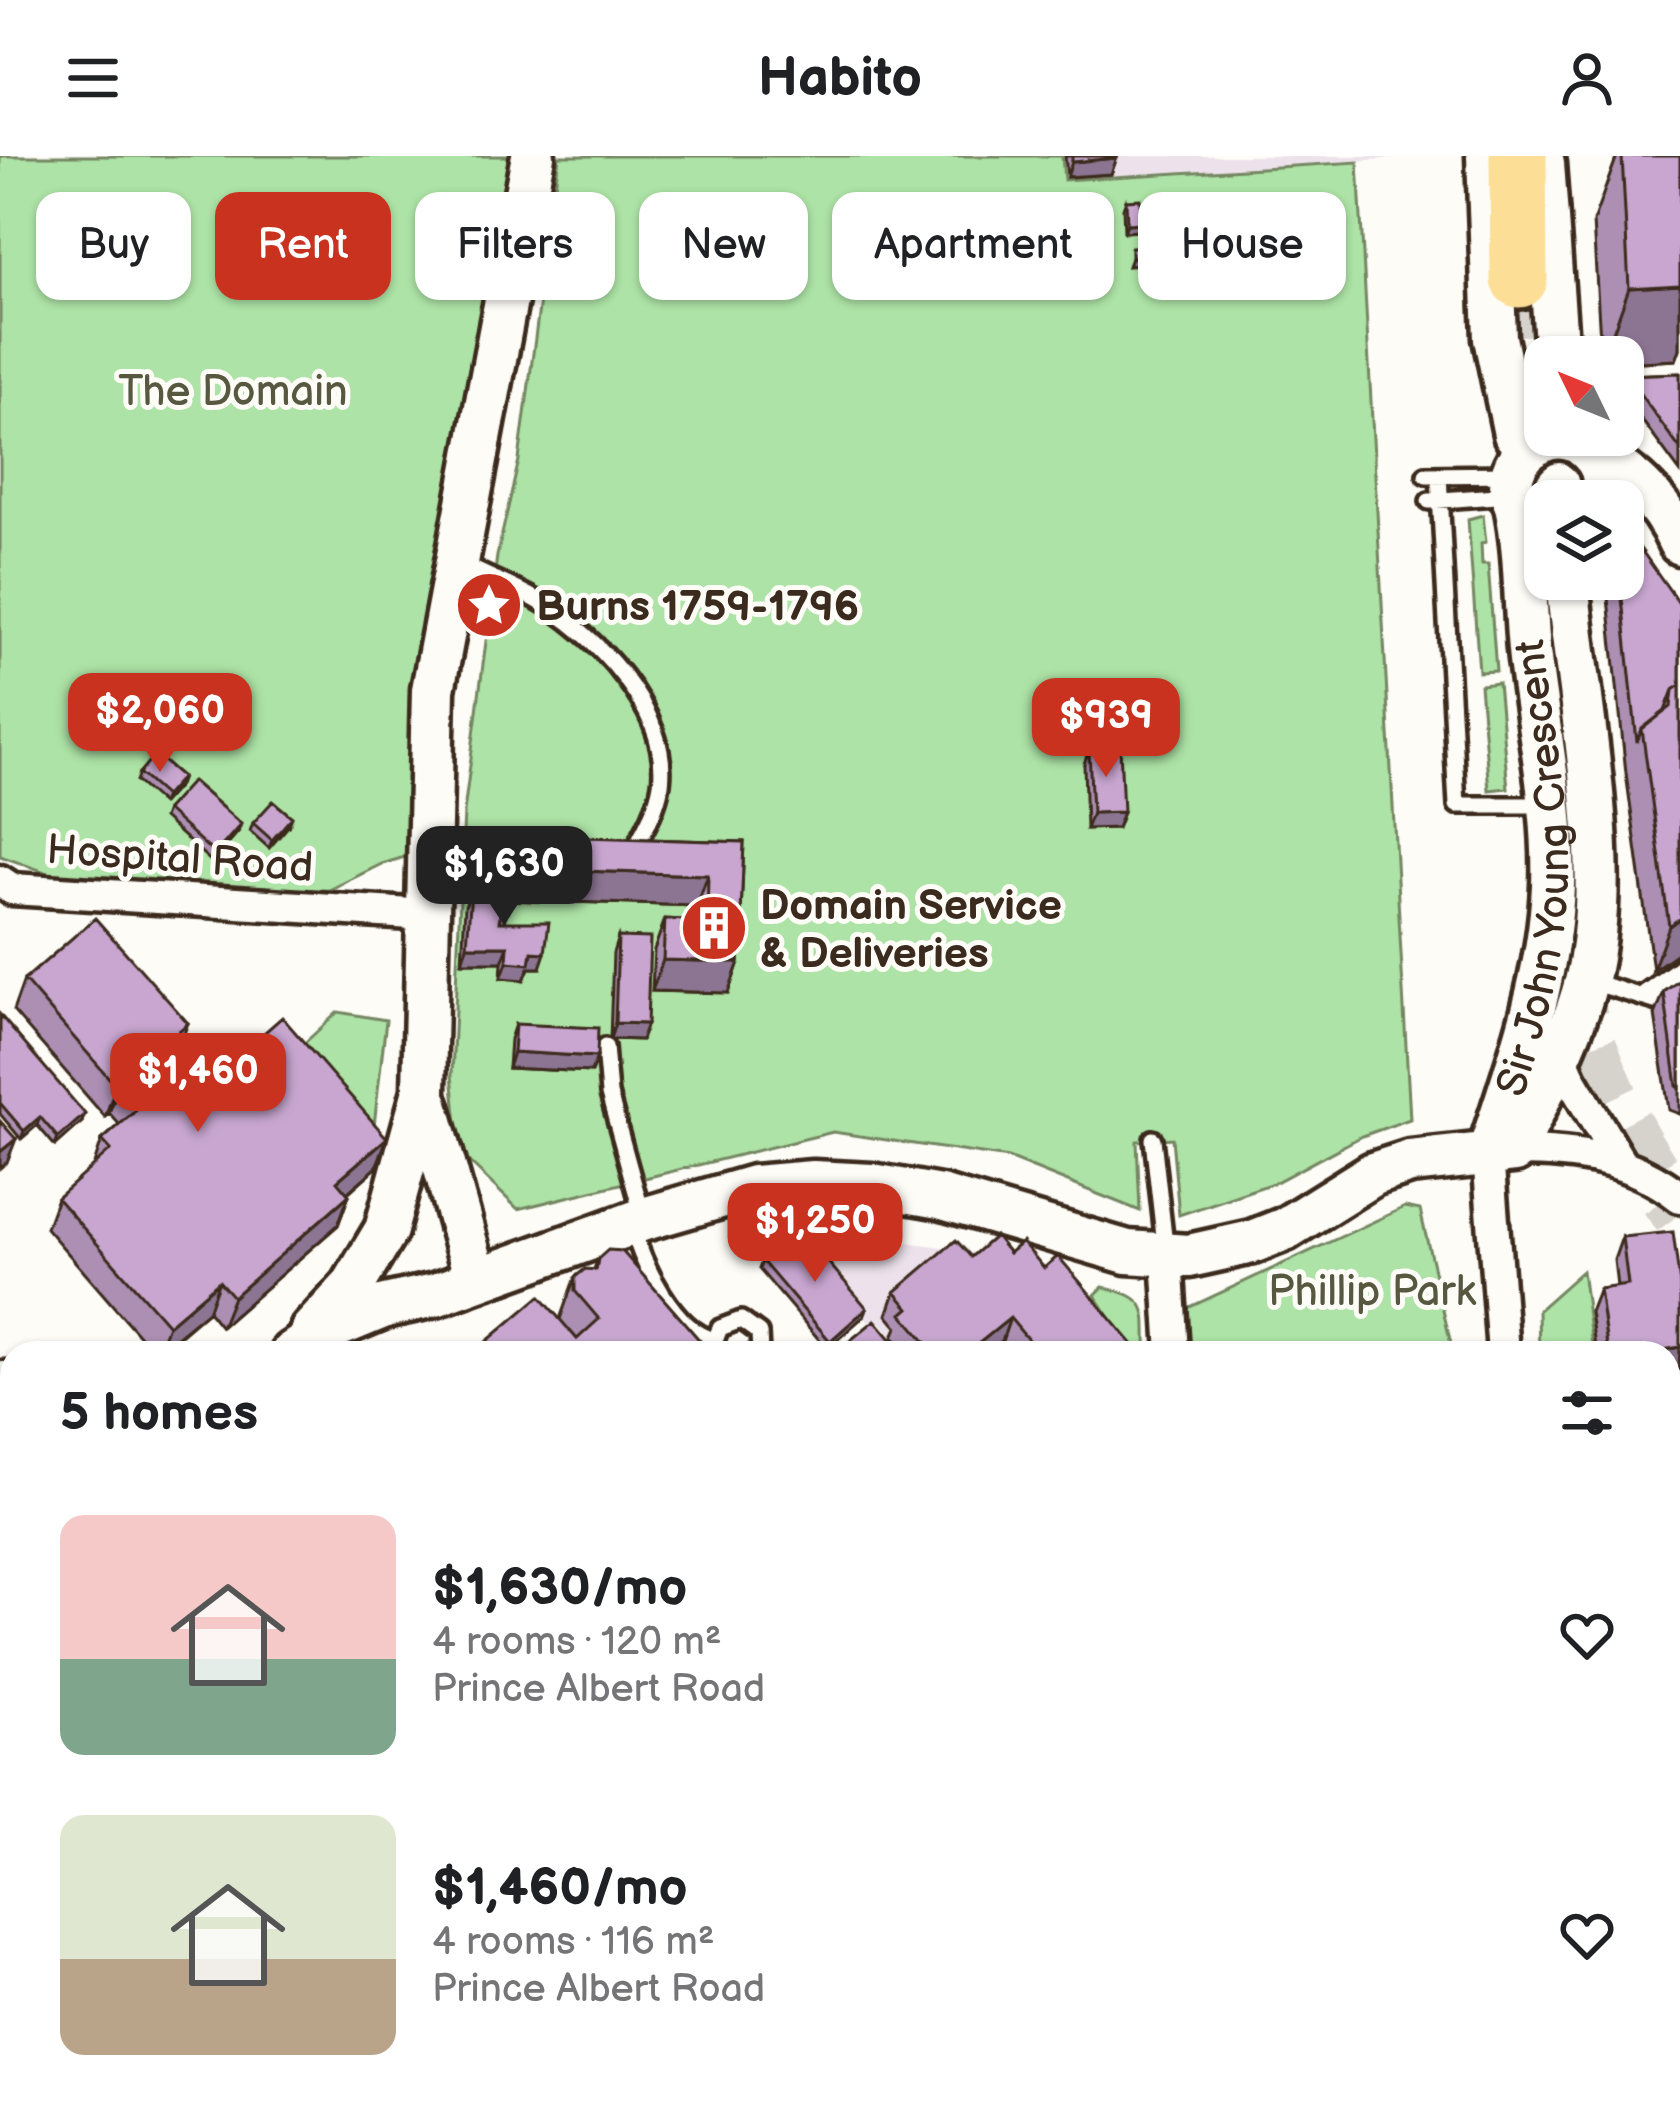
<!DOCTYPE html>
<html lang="en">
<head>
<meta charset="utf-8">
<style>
	:root { --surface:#fff; --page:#f6f6f6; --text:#202124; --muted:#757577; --accent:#c8321e }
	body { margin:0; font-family:"Balsamiq Sans",sans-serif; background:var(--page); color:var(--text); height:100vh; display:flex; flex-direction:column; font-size:45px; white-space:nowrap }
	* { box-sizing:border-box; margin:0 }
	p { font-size:39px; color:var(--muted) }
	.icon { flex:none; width:66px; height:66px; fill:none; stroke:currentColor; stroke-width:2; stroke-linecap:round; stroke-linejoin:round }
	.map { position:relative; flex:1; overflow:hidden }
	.drawer { position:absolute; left:0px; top:1185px; width:1680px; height:768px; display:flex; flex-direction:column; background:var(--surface); border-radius:36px 36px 0 0; box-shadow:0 3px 9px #0004 }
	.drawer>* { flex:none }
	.hud { position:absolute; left:36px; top:36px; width:1608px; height:108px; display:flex; gap:24px }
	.needle { width:78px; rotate:313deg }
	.tools { position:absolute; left:1524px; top:180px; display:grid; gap:24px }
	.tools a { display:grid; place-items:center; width:120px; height:120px; border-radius:24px; background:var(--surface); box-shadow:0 3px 9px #0004; font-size:60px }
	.price { position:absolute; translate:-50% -102px; padding:0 27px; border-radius:24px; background:var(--accent); color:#fff; font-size:39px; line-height:78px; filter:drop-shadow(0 3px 6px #0008) }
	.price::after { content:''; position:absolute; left:50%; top:72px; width:36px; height:27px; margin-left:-18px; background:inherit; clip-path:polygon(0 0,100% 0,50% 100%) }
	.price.selected { background:#222; color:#fff }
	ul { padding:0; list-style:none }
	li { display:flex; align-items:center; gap:36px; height:300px; padding:0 60px }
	li span { display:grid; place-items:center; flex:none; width:336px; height:240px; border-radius:24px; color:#555 }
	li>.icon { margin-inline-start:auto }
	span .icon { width:144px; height:144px; fill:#fffc; stroke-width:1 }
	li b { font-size:51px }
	h2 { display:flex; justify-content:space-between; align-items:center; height:144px; padding:0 60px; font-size:51px }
	.tag { padding:0 42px; border-radius:24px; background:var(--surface); box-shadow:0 3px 9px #0004; font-size:42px; line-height:108px }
	.tag.selected { background:var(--accent); color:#fff }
	header { display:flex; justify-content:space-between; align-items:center; height:156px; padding:0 60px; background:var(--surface); font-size:54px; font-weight:800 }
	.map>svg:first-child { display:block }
</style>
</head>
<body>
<header><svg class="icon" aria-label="menu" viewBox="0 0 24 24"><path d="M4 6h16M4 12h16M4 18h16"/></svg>Habito<svg class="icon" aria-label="person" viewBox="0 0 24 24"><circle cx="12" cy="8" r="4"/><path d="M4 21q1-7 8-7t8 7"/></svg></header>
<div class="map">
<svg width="1680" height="1953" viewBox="0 0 1680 1953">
	<rect width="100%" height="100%" fill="#fdfcf7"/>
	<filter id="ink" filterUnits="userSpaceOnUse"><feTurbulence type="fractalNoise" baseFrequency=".00833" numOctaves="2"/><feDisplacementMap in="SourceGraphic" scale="24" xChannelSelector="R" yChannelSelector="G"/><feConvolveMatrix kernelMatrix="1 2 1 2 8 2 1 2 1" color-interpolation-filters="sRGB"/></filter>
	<g filter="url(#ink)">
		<path fill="#ede2eb" d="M1062,0h338v2l-336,22z
			M840,1077l124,17 85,29 -47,63 -15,11h-81l-25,-30 -7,5 -77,-94z
			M1680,1416v122l-12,2v-121z"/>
		<path fill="#ade3a6" stroke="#748662" stroke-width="3" d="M0,0h509l-82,472 -17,122 4,90 -9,17 -23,7 -53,26 -38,1 -215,-8 -76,-27z
			M559,0h503l2,24 294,-18 52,957 -48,17 -86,46 -97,33 -7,-77 -35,3 3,70 -132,-53 -175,-26 -315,77 -58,-56 -8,-78 12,-263 33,-256 22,-96z
			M1483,359l3,27 -5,1 1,21h6l8,107 -17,1 -11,-153z
			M1498,527l10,105 -19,2 -9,-105z
			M338,856l48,8 -16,141 -86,-99z
			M1405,1051l15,3 33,143h-264l-1,-45z
			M1582,1115l11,82h-54l-1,-43z
			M1103,1131c48,11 43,21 43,66h-12l-39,-58z
			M1680,1233v170l-12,2v-170z
			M12,1305v636h807l10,12h-829v-646z
			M1668,1871l12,20v62h-509l3,-3 -8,-9h502z"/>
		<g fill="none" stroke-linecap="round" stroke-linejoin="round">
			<path stroke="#d6d2cc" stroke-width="57" stroke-dasharray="57 28" stroke-linecap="butt" d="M1519,123l9,174
				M1559,724c3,30 3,62 9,92 18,89 58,170 112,242"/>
			<defs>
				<path id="lane" d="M1426,319l86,-1
					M1439,319l18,330h87
					M1429,345l80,-6
					M458,406c25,13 52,23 77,37 58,32 136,112 126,185 -4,25 -17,47 -29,69
					M1589,825l66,20 25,-19
					M1641,840l39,-29
					M605,891l4,47 34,123
					M1153,983l13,115
					M632,1070c10,37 42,105 83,114
					M716,1197l-2,-10 6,-15 21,-8 18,13 1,20"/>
				<path id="street" d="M0,725l12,8 416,26
					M1559,895l12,28 49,83
					M1514,995c62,0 117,7 166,46
					M1488,999l15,198
					M1167,1101l6,96
					M1668,1780l12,39"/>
				<g id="secondary">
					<path d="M1488,0l7,182 20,96"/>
					<path d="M1543,7l14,194"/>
					<path d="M1585,291c42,25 75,49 95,96"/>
					<path d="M1533,368c-61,-48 21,-121 61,-68 11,13 12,30 6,45"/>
					<path d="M427,948l49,175"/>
					<path id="s1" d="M1492,987c28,-84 57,-168 61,-257 3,-76 -14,-152 -23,-227 -6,-52 -3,-102 -14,-154"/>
					<path d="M312,1174l40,-43 34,-57 38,-139 9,-401 100,-534"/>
					<path d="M292,1197l35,-23 58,-24 50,-11 209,-76 110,-32 59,-5 59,3 68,12 187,55 62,4 63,-14 33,-13 88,-55 37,-12 104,-11c25,-54 57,-111 72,-169 29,-117 -9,-282 -19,-403"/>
					<path d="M0,1227h12"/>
					<path d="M0,1264h12"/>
					<path d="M870,1941l10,12"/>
				</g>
				<path id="highway" d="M1518,0l1,123"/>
			</defs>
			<use href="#lane" stroke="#3b2a1e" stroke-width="24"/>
			<use href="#street" stroke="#3b2a1e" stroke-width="39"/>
			<use href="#secondary" stroke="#3b2a1e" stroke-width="51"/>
			<use href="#highway" stroke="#3b2a1e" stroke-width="66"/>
			<use href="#lane" stroke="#fdfcf7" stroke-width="15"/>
			<use href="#street" stroke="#fdfcf7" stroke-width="30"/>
			<use href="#secondary" stroke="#fdfcf7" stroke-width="42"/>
			<use href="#highway" stroke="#fcde96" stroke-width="57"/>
		</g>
		<path fill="#ac8fb3" stroke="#3b2a1e" stroke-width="3" d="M1065,0h52l-6,18 -44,3z
			M1617,0h63v193l-4,11 -53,3v-6h-22l-8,-135z
			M1126,44l12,31 -14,1 -1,-24z
			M1680,217v99l-57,-77v-13l3,-7z
			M1606,423h17l57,26v346l-27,19 -27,-197z
			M1089,593l34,63 -6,16 -31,1 -2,-65z
			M139,617l43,4 -3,8 -17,19 -26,-23z
			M166,654l72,22 -26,30 -49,-44z
			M253,667l36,2 -20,23 -19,-17z
			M519,679l225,7 -5,120 -11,31 -76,-2 2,-41 11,-31 32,2v-15l-188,-6 -6,22 37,46h-11l-5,12 -23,-2 1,-16h-40l3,-56 6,-16 34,2 3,-27z
			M618,781l23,103 -31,-1 3,-86z
			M24,824l164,43 -5,13 17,20 25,11 151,101 -28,25 1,2 -11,30 -117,102 -13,-16 -49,42h-5l-108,-125 11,-30 36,-31 9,-27 18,-15 -11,-12 -4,4 -92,-106z
			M1680,824v134l-11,-4 -14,-95 9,-23z
			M0,859l82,107 -27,24 -18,-21 -16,14 -21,-25z
			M515,868l82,33 -6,15 -83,-4 2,-29z
			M1622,1081l57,132 -11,2v-18h-72l-6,-41 9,-23 18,-2 -3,-27z
			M1009,1097l35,15 96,85h-129l-9,-12 -15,12h-81l-13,-16 4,-10 -10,-12 8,-23 76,-35z
			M598,1103l104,84 -4,10h-225l87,-34 15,-42 19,-8z
			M762,1105l105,47 -3,8 -37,33 -68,-80z"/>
		<path fill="#8c7492" stroke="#3b2a1e" stroke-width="3" d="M1117,2l-6,16 -44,3 5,-15z
			M1141,67l-3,8 -14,1 3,-8z
			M1143,101l-3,8 -12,1 3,-8z
			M1680,129v64l-4,11 -53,3v-6h-19l25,-69z
			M182,621l-3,8 -17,19 3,-8z
			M1123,656l-6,16 -31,1 6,-16z
			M292,661l-3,8 -20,23 3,-8z
			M241,668l-3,8 -26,30 3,-8z
			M515,713l193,6 -11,31 -193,-6z
			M509,752l-6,16 -7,1 5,-16z
			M1680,762v33l-27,19 16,-44z
			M467,790h41l-6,16h-40z
			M532,796l13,1 -5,15h-11l-5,12 -23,-2 6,-16z
			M663,804l76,2 -11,31 -76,-2z
			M615,867l32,1 -6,16 -31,-1z
			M513,896l84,5 -6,15 -83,-4z
			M121,926l-12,31 -4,4 11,-31z
			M85,958l-3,8 -27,24 3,-8z
			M40,961l-3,8 -16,14 3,-8z
			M387,982l-11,30 -50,43 11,-30z
			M16,983l-9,23 -7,6v-16z
			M349,1039l-11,30 -117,102 12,-30z
			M219,1125l-11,30 -51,42 11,-28z
			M867,1152l-3,8 -37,33 3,-8z
			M1010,1162l-8,23 -15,12h-20z
			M1680,1191l-1,22 -11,2v-18h-21z"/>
		<path fill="#c8a6d0" stroke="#3b2a1e" stroke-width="3" d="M1072,0h45v2l-45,4z
			M1622,0h58v129l-51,3z
			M1140,43l1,24 -14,1 -1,-24z
			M1142,90l1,11 -12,1v-11z
			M1680,217v76l-54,-74z
			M1627,374l53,75v80l-7,5 -8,21 -23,18 -5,13 -17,-163h3v-48z
			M1680,529v233l-11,8 -27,-197 29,-22 2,-17z
			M1120,591l3,65 -31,1 -3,-64z
			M155,598l27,23 -17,19 -26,-23z
			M192,625l49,43 -26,30 -49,-44z
			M273,645l19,16 -20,23 -19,-17z
			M519,679l225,7 -5,120 -76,-2 2,-41 42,2 1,-46 -193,-6z
			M471,734l37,3 1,15 -8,1 -2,13h50l-4,31 -13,-1 -2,12 -23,-2 1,-16h-41z
			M95,762l93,105 -9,8 21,25 9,-8 16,19 57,-50 105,121 -50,43 12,14 -116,102 -14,-16 -51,44 -111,-127 54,-48 -9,-10 39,-34 -20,-24 -5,4 -92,-106z
			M618,781l32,1 -3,86 -32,-1z
			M1680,824v108l-3,-2 -13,-94z
			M0,859l85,99 -27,24 -18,-21 -16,14 -24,-28z
			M515,868l83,4 -1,29 -84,-5z
			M0,965l16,18 -16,13z
			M800,1073l67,79 -37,33 -68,-80z
			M1673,1076l7,53v62l-33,6h-39l-9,-64 29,-4 -6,-48z
			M995,1080l14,17 13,-11 22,26 14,-12 82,97h-101l-29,-35 -43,35h-32l-33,-39 7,-6 -14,-16 61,-52 15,17z
			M608,1094l14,1 80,92 -11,10h-218l67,-57 37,43 22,-20 -24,-28v-14l10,-8 11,1 2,-11z
			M875,1164l28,33h-68z
			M1172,1941h40l5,5 -8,7h-31l-4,-5 -7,5h-12z
			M1265,1946l8,1 6,6h-20z"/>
	</g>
	<defs>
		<symbol id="sight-disc" viewBox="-11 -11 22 22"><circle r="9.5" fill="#c8321e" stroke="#fdfcf7"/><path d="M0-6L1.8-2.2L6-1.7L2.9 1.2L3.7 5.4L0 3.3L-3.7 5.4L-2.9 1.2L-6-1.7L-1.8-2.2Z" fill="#fff"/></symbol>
		<symbol id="building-disc" viewBox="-11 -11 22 22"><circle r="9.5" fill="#c8321e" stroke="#fdfcf7"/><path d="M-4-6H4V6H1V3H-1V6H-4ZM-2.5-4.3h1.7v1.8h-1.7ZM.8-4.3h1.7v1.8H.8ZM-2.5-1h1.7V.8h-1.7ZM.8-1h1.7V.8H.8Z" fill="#fff"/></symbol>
	</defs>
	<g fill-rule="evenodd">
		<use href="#sight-disc" x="451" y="411" width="76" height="76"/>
		<use href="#building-disc" x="676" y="734" width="76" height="76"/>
	</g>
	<g text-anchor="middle" stroke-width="10" stroke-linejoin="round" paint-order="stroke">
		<g font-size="42" fill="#585840" stroke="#fdfcf7">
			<text x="233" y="249">The Domain</text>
			<text x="1372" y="1149">Phillip Park</text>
		</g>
		<g font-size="42" font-weight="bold" fill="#3b2a1e" stroke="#fdfcf7" text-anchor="start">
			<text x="536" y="464">Burns 1759-1796</text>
			<text x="760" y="763">Domain Service<tspan x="760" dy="48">&amp; Deliveries</tspan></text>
		</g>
		<g font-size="42" fill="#3b2a1e" stroke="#fdfcf7">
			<text transform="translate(180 701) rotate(4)" y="15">Hospital Road</text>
			<text dy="15" stroke="none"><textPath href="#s1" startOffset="282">Sir John Young Crescent</textPath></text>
		</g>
	</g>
</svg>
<div class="tools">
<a><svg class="needle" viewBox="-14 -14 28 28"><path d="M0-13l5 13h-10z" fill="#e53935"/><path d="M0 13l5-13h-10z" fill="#757577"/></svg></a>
<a><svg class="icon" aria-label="layers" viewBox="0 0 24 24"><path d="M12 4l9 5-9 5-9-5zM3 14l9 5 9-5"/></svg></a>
</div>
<b class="price" style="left:160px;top:619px">$2,060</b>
<b class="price" style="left:1106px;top:624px">$939</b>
<b class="price selected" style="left:504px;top:772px">$1,630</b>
<b class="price" style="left:198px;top:979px">$1,460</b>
<b class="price" style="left:815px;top:1129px">$1,250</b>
<div class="hud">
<a class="tag">Buy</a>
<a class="tag selected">Rent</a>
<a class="tag">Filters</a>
<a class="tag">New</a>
<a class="tag">Apartment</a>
<a class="tag">House</a>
</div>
<section class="drawer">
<h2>5 homes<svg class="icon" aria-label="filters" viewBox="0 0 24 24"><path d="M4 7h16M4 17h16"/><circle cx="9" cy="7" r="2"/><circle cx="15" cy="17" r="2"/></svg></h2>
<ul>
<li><span style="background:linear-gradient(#f6c9c9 60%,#7fa58c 0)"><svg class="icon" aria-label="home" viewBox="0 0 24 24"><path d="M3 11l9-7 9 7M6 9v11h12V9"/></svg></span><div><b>$1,630/mo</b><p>4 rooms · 120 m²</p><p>Prince Albert Road</p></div><svg class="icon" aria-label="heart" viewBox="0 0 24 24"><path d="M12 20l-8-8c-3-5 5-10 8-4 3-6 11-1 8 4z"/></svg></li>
<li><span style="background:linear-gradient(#dfe7d0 60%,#b9a48a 0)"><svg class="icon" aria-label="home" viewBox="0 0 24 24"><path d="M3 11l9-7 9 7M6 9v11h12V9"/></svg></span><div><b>$1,460/mo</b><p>4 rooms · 116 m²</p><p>Prince Albert Road</p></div><svg class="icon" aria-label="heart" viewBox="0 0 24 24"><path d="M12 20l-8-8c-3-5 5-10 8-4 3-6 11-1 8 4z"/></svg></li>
</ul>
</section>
</div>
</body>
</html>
